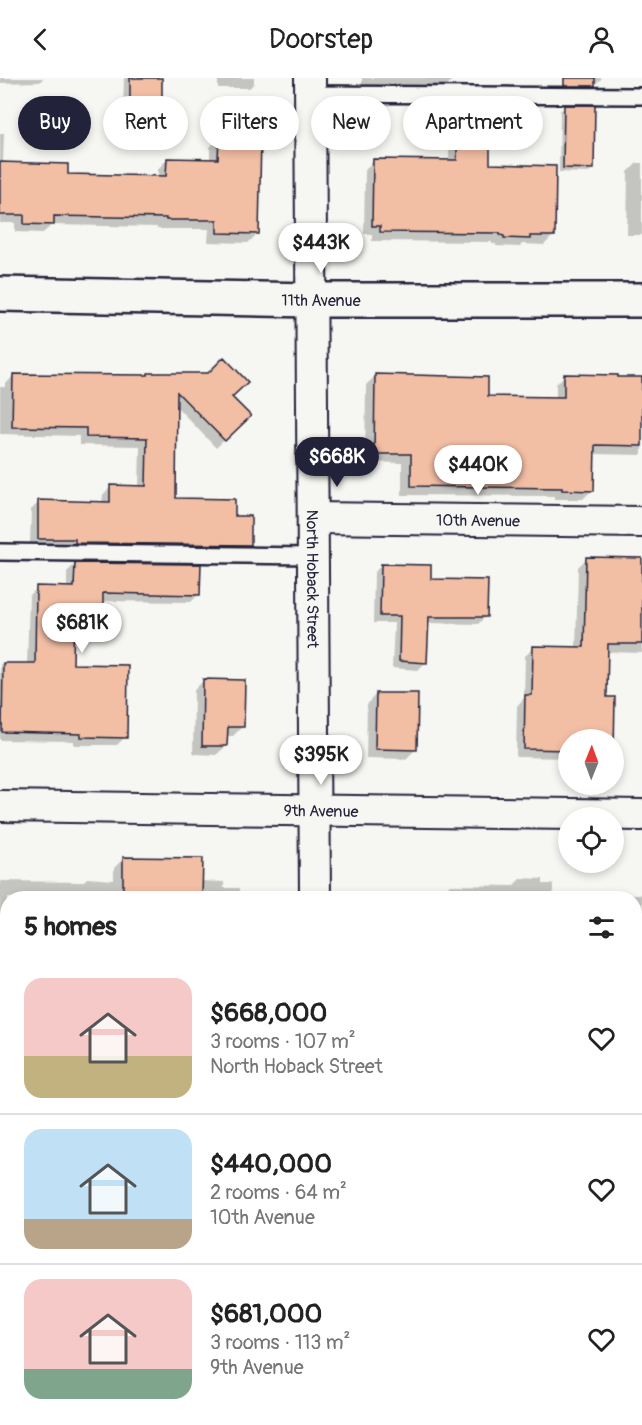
<!DOCTYPE html>
<html lang="en">
<head>
<meta charset="utf-8">
<style>
	:root { --surface:#fff; --page:#f2f2f2; --text:#222; --muted:#767676; --line:#e0e0e0; --accent:#22223b }
	body { margin:0; font-family:Pangolin,sans-serif; background:var(--page); color:var(--text); height:100vh; display:flex; flex-direction:column; font-size:22px; white-space:nowrap }
	* { box-sizing:border-box; margin:0 }
	p { font-size:20px; color:var(--muted) }
	.icon { flex:none; width:33px; height:33px; fill:none; stroke:currentColor; stroke-width:2; stroke-linecap:round; stroke-linejoin:round }
	.map { position:relative; flex:1; overflow:hidden }
	.sheet { position:absolute; left:0px; top:813px; width:642px; height:534px; display:flex; flex-direction:column; background:var(--surface); border-radius:24px 24px 0 0; box-shadow:0 3px 9px #0003 }
	.sheet>* { flex:none }
	.top-card { position:absolute; left:18px; top:18px; width:606px; height:54px; display:flex; gap:12px }
	.needle { width:39px; rotate:1deg }
	.controls { position:absolute; left:558px; top:651px; display:grid; gap:12px }
	.controls a { display:grid; place-items:center; width:66px; height:66px; border-radius:50%; background:var(--surface); box-shadow:0 3px 9px #0003; font-size:30px }
	.price { position:absolute; translate:-50% -51px; padding:0 14px; border-radius:21px; background:#fff; color:#222; font-size:20px; line-height:39px; filter:drop-shadow(0 2px 3px #0008) }
	.price::after { content:''; position:absolute; left:50%; top:36px; width:18px; height:14px; margin-left:-9px; background:inherit; clip-path:polygon(0 0,100% 0,50% 100%) }
	.price.active { background:var(--accent); color:#fff }
	ul { padding:0; list-style:none }
	li { display:flex; align-items:center; gap:18px; height:150px; padding:0 24px }
	li+li { border-top:2px solid var(--line) }
	li span { display:grid; place-items:center; flex:none; width:168px; height:120px; border-radius:18px; color:#555 }
	li>.icon { margin-inline-start:auto }
	span .icon { width:72px; height:72px; fill:#fffc; stroke-width:1 }
	li b { font-size:26px }
	h2 { display:flex; justify-content:space-between; align-items:center; height:72px; padding:0 24px; font-size:26px }
	.pill { padding:0 21px; border-radius:27px; background:var(--surface); box-shadow:0 3px 9px #0003; font-size:21px; line-height:54px }
	.pill.active { background:var(--accent); color:#fff }
	header { display:flex; justify-content:space-between; align-items:center; height:78px; padding:0 24px; background:var(--surface); font-size:27px; font-weight:600 }
	.map>svg:first-child { display:block }
</style>
</head>
<body>
<header><svg class="icon" aria-label="back" viewBox="0 0 24 24"><path d="M15 5l-7 7 7 7"/></svg>Doorstep<svg class="icon" aria-label="person" viewBox="0 0 24 24"><circle cx="12" cy="8" r="4"/><path d="M4 21q1-7 8-7t8 7"/></svg></header>
<div class="map">
<svg width="642" height="1347" viewBox="0 0 642 1347">
	<rect width="100%" height="100%" fill="#f6f6f2"/>
	<filter id="ink" filterUnits="userSpaceOnUse"><feTurbulence type="fractalNoise" baseFrequency=".0167" numOctaves="2"/><feDisplacementMap in="SourceGraphic" scale="12" xChannelSelector="R" yChannelSelector="G"/><feConvolveMatrix kernelMatrix="1 2 1 2 8 2 1 2 1" color-interpolation-filters="sRGB"/></filter>
	<g filter="url(#ink)">
		<path fill="#0003" d="M0,0h43l-3,4 -40,1z
			M124,0h37v24l-7,7h-31z
			M218,0h36v6l-5,4h-31z
			M362,0h90v2l-9,9 -81,-1z
			M564,0h38l-5,5h-3v2l-5,5h-26z
			M458,28l30,60 65,70 -9,9 -22,-1 -2,3 -24,-1v-2h-4v-2l-120,-1v-7h-8l1,-64 8,-9h76v-46z
			M565,29l28,61 -5,5 -29,-1 1,-61z
			M0,55h4l-1,30 63,12 92,2v-8l9,-10 43,1v-13l9,-9 39,95 -10,10 -40,-1 1,-13h-52v-2l-105,-2 -9,8 -28,-1v-9h-15z
			M637,85h5v72h-15l1,-63z
			M14,297l132,2 84,21 19,18 -33,32 -40,-42 -2,93 60,19 15,27 -8,8 -211,-7 1,-36 8,-8 63,1 1,-8 8,-8h28l1,-41 -61,-1v-9l-79,-2v-47h6v-3z
			M565,297l77,4v76l-49,-1 -1,36 -9,9h-29v-3l-152,-1v-32l-37,-1 1,-77 9,-9 112,22 69,1v-15z
			M586,481l56,1v93l-36,-1 -38,88v18l-52,-1 1,-51 7,-8 1,-42 9,-8h42l2,-81z
			M75,486l124,30 -8,8 -89,-1v10l-9,8h-21l-1,46 54,72 -8,8h-43v-4l-74,-1v-76l27,1 2,-69 8,-8h30v-16z
			M381,487l48,16 57,35 -8,8 -51,-1 -1,39 -8,8 -26,-2 2,-45h-21l1,-50z
			M203,603l39,46 -9,9h-7v10l-10,9 -23,-1 1,-64z
			M376,616l40,55 -10,10 -40,-1 1,-54z
			M124,780l77,23 23,1v6h15v10h-231v104l-8,7v-128l83,1 4,-4 27,2v-12z
			M521,800l22,1v5h10v11h87l2,-2v76h-8v-71h-207l7,-7h10l6,-6 63,1z
			M642,946v35h-4l1,-32z
			M8,957v38l-7,-5v-26z
			M8,1003v65h-8v-61l3,1z
			M634,1088l8,1v92h-8z
			M7,1111l1,77h-8v-70z
			M0,1323h8v17h96v7h-104z
			M634,1330h8v17h-265v-7h257z
			M147,1340h106v7h-106z"/>
		<path fill="#f2bea4" stroke="#22223b" stroke-width="1.5" d="M130,0h32v25h-32z
			M564,0h31v8h-31z
			M457,27h33v59l66,2 -1,70h-25v3l-26,-1v-2l-4,-1v-2l-120,-1v-6h-8l1,-67 84,1z
			M564,27h31l-1,64 -31,-1z
			M219,59h42l-2,97 -42,-1v-13h-51v-2l-112,-2v9l-30,-1v-9h-24v-53l68,2v10l98,2 1,-18 51,1z
			M224,279l24,25 -16,15 19,19 -26,25 -48,-49 -1,106 59,1v17h16v29l-176,-2v-4h-37v-39l72,2v-17l36,1 1,-48 -61,-1v-9l-74,-1 1,-53 135,1v-2h60z
			M375,296l113,3v19l76,1v-23l54,1v2h24v69l-47,-1 -1,46 -32,-1v-2l-151,-2v-32h-37z
			M586,479l56,1v86h-34l-1,53h8l-1,54v-11h-46v10l-44,-1 1,-54h7l1,-49 51,1z
			M75,485l126,1 -1,31 -97,-2v19l-29,-1 -1,53 55,1 -1,73 -46,-1v-3l-79,-2 1,-69h32l1,-77 38,1z
			M381,486l50,1v14l57,1 -1,37h-58l-2,46 -28,-2 1,-45h-20z
			M203,601l42,1 -1,47h-16l-1,19h-25z
			M376,615h42l-1,57 -42,-1z
			M123,779l80,1 -1,40h-28v-2l-51,-1z"/>
		<g fill="none" stroke-linecap="round" stroke-linejoin="round">
			<defs>
				<path id="service" d="M310,16l332,2
					M0,474l312,4
					M0,990h8
					M634,997h8"/>
				<g id="minor">
					<path id="s1" d="M310,0l5,820"/>
					<path id="s2" d="M313,440l329,4"/>
					<path id="s3" d="M0,728l642,9"/>
					<path d="M0,1247h8"/>
					<path d="M634,1251h8"/>
					<path d="M316,1340v7"/>
				</g>
				<g id="secondary">
					<path id="s4" d="M0,216l312,6h330"/>
				</g>
			</defs>
			<use href="#service" stroke="#22223b" stroke-width="20"/>
			<use href="#minor" stroke="#22223b" stroke-width="34"/>
			<use href="#secondary" stroke="#22223b" stroke-width="38"/>
			<use href="#service" stroke="#f6f6f2" stroke-width="15"/>
			<use href="#minor" stroke="#f6f6f2" stroke-width="30"/>
			<use href="#secondary" stroke="#f6f6f2" stroke-width="33"/>
		</g>
	</g>
	<g text-anchor="middle" stroke-width="5" stroke-linejoin="round" paint-order="stroke">
		<g font-size="16" fill="#22223b" stroke="#f6f6f2">
			<text dy="6" stroke="none"><textPath href="#s4" startOffset="321">11th Avenue</textPath></text>
			<text dy="6" stroke="none"><textPath href="#s2" startOffset="165">10th Avenue</textPath></text>
			<text dy="6" stroke="none"><textPath href="#s1" startOffset="501">North Hoback Street</textPath></text>
			<text dy="6" stroke="none"><textPath href="#s3" startOffset="321">9th Avenue</textPath></text>
		</g>
	</g>
</svg>
<div class="controls">
<a><svg class="needle" viewBox="-14 -14 28 28"><path d="M0-13l5 13h-10z" fill="#e53935"/><path d="M0 13l5-13h-10z" fill="#767676"/></svg></a>
<a><svg class="icon" aria-label="locate" viewBox="0 0 24 24"><circle cx="12" cy="12" r="6"/><path d="M12 2v4M12 18v4M2 12h4M18 12h4"/></svg></a>
</div>
<b class="price" style="left:321px;top:196px">$443K</b>
<b class="price active" style="left:337px;top:410px">$668K</b>
<b class="price" style="left:478px;top:418px">$440K</b>
<b class="price" style="left:82px;top:576px">$681K</b>
<b class="price" style="left:321px;top:708px">$395K</b>
<div class="top-card">
<a class="pill active">Buy</a>
<a class="pill">Rent</a>
<a class="pill">Filters</a>
<a class="pill">New</a>
<a class="pill">Apartment</a>
</div>
<section class="sheet">
<h2>5 homes<svg class="icon" aria-label="filters" viewBox="0 0 24 24"><path d="M4 7h16M4 17h16"/><circle cx="9" cy="7" r="2"/><circle cx="15" cy="17" r="2"/></svg></h2>
<ul>
<li><span style="background:linear-gradient(#f6c9c9 65%,#c2b280 0)"><svg class="icon" aria-label="home" viewBox="0 0 24 24"><path d="M3 11l9-7 9 7M6 9v11h12V9"/></svg></span><div><b>$668,000</b><p>3 rooms · 107 m²</p><p>North Hoback Street</p></div><svg class="icon" aria-label="heart" viewBox="0 0 24 24"><path d="M12 20l-8-8c-3-5 5-10 8-4 3-6 11-1 8 4z"/></svg></li>
<li><span style="background:linear-gradient(#bfe0f5 75%,#b9a48a 0)"><svg class="icon" aria-label="home" viewBox="0 0 24 24"><path d="M3 11l9-7 9 7M6 9v11h12V9"/></svg></span><div><b>$440,000</b><p>2 rooms · 64 m²</p><p>10th Avenue</p></div><svg class="icon" aria-label="heart" viewBox="0 0 24 24"><path d="M12 20l-8-8c-3-5 5-10 8-4 3-6 11-1 8 4z"/></svg></li>
<li><span style="background:linear-gradient(#f6c9c9 75%,#7fa58c 0)"><svg class="icon" aria-label="home" viewBox="0 0 24 24"><path d="M3 11l9-7 9 7M6 9v11h12V9"/></svg></span><div><b>$681,000</b><p>3 rooms · 113 m²</p><p>9th Avenue</p></div><svg class="icon" aria-label="heart" viewBox="0 0 24 24"><path d="M12 20l-8-8c-3-5 5-10 8-4 3-6 11-1 8 4z"/></svg></li>
</ul>
</section>
</div>
</body>
</html>
